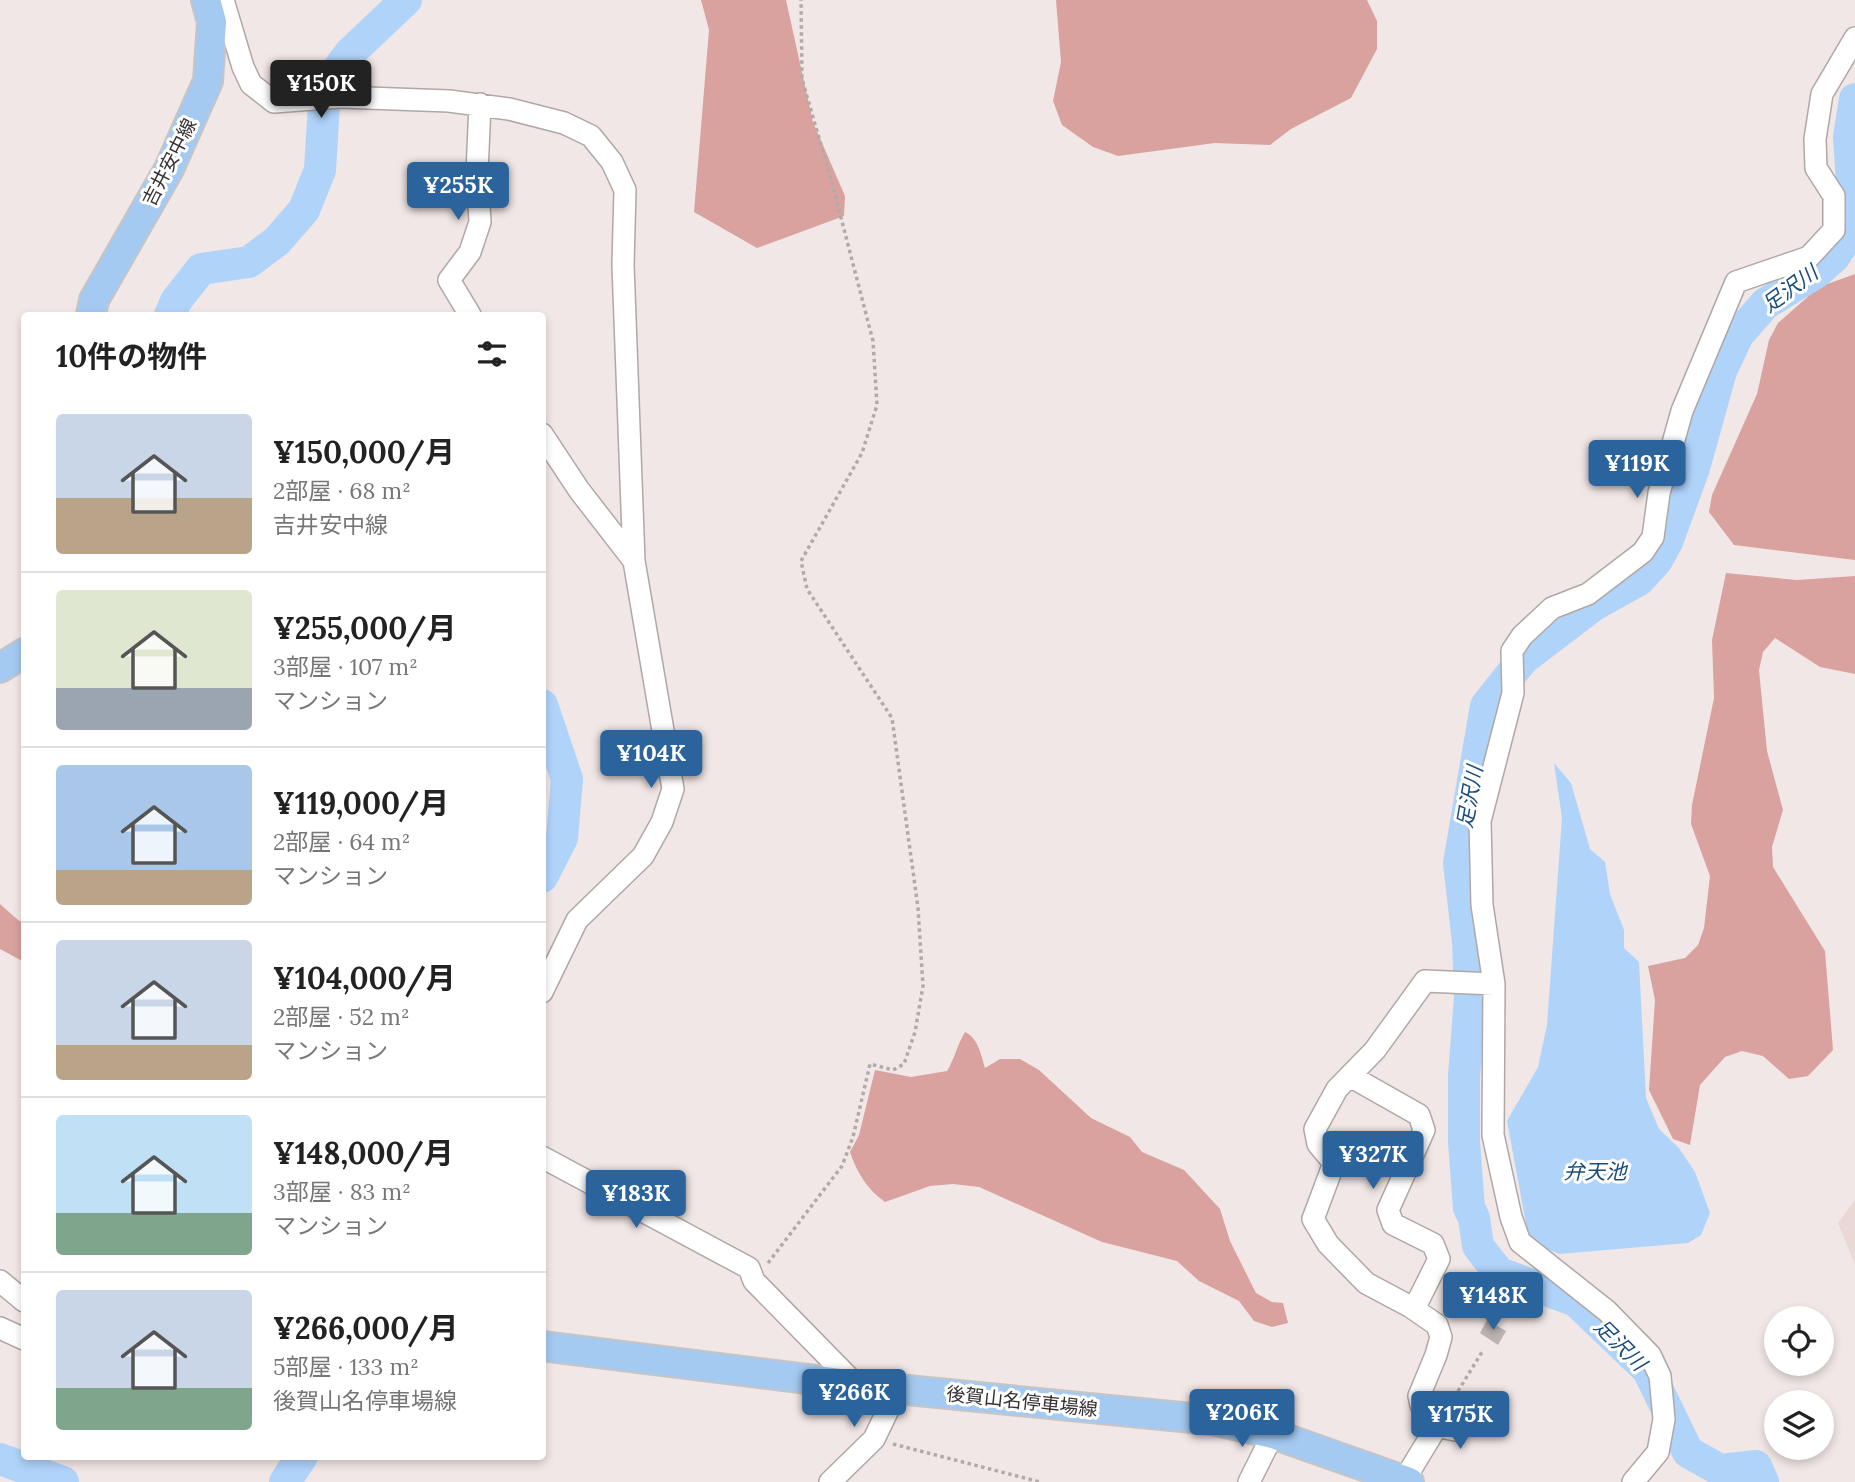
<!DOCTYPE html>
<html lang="ja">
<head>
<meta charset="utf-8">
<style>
	:root { --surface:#fff; --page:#f2f2f2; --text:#222; --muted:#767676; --line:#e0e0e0; --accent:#2b649c }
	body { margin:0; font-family:Lora,"Noto Sans JP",serif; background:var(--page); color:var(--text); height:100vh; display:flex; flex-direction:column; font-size:26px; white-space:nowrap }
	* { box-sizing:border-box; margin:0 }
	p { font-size:23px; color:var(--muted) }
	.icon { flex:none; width:38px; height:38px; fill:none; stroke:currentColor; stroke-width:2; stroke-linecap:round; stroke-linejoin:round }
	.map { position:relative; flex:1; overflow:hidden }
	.sheet { position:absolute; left:21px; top:312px; width:525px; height:1148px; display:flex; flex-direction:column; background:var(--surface); border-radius:7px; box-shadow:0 4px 10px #0003 }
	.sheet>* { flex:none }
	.buttons { position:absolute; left:1764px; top:1306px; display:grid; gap:14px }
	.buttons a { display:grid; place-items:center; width:70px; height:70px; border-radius:50%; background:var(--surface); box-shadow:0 4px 10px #0003; font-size:35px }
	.price { position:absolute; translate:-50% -60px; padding:0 16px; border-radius:7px; background:var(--accent); color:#fff; font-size:23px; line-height:46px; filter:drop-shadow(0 2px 4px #0008) }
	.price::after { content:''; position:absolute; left:50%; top:42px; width:21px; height:16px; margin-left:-10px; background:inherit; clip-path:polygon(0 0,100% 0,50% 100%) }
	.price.selected { background:#222; color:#fff }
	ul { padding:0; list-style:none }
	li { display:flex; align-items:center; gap:21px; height:175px; padding:0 35px }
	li+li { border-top:2px solid var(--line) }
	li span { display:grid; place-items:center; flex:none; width:196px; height:140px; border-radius:7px; color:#555 }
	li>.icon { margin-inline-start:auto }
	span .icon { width:84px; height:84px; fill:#fffc; stroke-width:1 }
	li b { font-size:30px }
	h2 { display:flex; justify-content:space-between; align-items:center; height:84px; padding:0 35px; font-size:30px }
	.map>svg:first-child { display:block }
</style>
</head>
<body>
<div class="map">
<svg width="1855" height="1482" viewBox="0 0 1855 1482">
	<rect width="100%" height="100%" fill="#f1e7e6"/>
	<path fill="#ead8d7" d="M1855,1200v65l-17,-42z"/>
	<path fill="#daa29e" d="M701,0h85l27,122 32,74 -1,20 -87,32 -63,-36 15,-182z
		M1056,0h311l10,21v28l-26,49 -60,31 -21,16 -55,-2 -97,13 -25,-9 -31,-22 -9,-24 8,-39z
		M1855,274v286l-121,-15 -25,-33 3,-17 45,-101 12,-54 9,-17 41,-36z
		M1726,573l71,7 58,-4v98l-35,-7 -45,-29 -12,14 -4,18 8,81 16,59 -11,37 1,20 52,84 8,99 -25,26 -19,3 -26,-23 -21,-5 -17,6 -25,28 -10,60 -17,-6 -24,-49 6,-90 -7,-34 37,-8 13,-13 6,-17 6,-52 -19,-52 1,-19 22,-107 -2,-58z
		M0,904l18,16 6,3v39l-24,-13z
		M965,1032c13,6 16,22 20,36l15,-9h20l19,11 52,48 39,19 12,15 42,18 36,39 10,32 26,52 16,9 11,1 5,20 -16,4 -18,-6 -15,-20 -40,-20 -22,-20 -75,-19 -123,-55 -26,-3 -23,2 -45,16c-18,-13 -28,-29 -35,-50l9,-17 16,-65 36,7 36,-6c8,-13 10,-26 18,-39z"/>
	<path fill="#b0d3fa" d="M1554,763l17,20 19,66 15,13 5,32 14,36v18l15,14 7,136 13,31 20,19 16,24 15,41 -9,22 -13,8 -129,11 -14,-6 -17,-14 -21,-113 31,-54 9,-42 15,-207z"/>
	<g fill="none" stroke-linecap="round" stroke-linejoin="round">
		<path stroke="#b0d3fa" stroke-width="32" d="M170,315l6,-14 25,-32 48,-7 28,-21 27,-31 16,-40 5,-83 25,-34 56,-53
			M542,705l25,74 -5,59 -20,39
			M0,1459l63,23
			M285,1482l17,-26
			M1763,1482l-7,-16 -36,4 -32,-18 -40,-82 -72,-69 -77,-28 -21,-27 -4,-28 -5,-10 -5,-66v-66l6,-79 -2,-55 -9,-79 27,-157 37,-47 71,-54 45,-25 18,-20 10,-18 27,-74 27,-97 17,-36 27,-31 52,-32 17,-15 15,-22 4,-37 -4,-61 6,-38"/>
	</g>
	<path fill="#bcb3b2" d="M1487,1320l19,11 -8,14 -18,-12z"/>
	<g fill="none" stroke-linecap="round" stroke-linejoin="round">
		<defs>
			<path id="minor" d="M223,0l20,67 8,17 23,18 66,-5 109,4 60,8 55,14 27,13 21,26 13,28 -2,75 11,296 39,228 -11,33 -19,34 -66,64 -35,72
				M470,315l-21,-35 21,-28 10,-30 -3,-49 3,-69
				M542,434l37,56 55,71
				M1350,1076l69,39 5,15 -36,80 5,14 40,20 6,15 -25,50
				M542,1157l207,111 5,13 102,104
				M0,1281l24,20
				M0,1328l24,11
				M1437,1426l18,4 16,-12
				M830,1482l44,-43 24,-50
				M1249,1482l24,-48
				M1403,1482l34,-56 -16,-21 -2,-9 17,-41 5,-18 -4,-12 -26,-18 -45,-24 -38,-39 -15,-25 21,-56 -16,-19 -3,-15 22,-40 38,-39 50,-69 69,3
				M1633,1482l25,-30 6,-33 -4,-43 -10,-21 -43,-44 -87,-69 -9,-25 -18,-82 1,-151 -12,-79 -2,-84 33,-128 -1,-42 10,-15 30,-28 36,-14 55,-42 10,-15 6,-44 23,-82 54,-129 73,-25 25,-27v-34l-18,-28 -1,-29 7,-45 33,-56"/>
			<path id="major" d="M91,315l3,-15 75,-131 39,-88 4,-59 -6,-22
				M0,668l24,-15
				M542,1346l314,39 356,35 61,14 136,48"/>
		</defs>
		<use href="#minor" stroke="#b0a7a7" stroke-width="24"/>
		<use href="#major" stroke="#c6c5c5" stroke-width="32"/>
		<path stroke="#b1aaa9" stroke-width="3.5" stroke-dasharray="3.5 3.5" stroke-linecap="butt" d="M768,1263l74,-97 11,-29 17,-73 23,6 11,-6 11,-32 8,-46 -5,-78 -26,-190 -85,-129 -6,-28 61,-108 15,-48 -4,-64 -41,-158 -30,-104 -1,-79
			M1447,1409l35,-57
			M893,1444l147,38"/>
		<use href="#minor" stroke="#fff" stroke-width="21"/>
		<use href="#major" stroke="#a4caf2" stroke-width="28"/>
	</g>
	<g text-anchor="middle" stroke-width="6" stroke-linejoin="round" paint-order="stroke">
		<g font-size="19" fill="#343130" stroke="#fff">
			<text transform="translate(169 162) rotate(-63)" y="7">吉井安中線</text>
			<text transform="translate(1022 1401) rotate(6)" y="7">後賀山名停車場線</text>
		</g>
		<g font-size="21" font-style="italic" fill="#1a4c7c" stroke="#fff">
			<text transform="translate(1790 289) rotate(-36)" y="7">足沢川</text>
			<text transform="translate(1470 797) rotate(-80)" y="7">足沢川</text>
			<text x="1595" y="1179">弁天池</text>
			<text transform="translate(1620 1345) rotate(45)" y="7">足沢川</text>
		</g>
	</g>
</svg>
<div class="buttons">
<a><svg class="icon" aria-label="locate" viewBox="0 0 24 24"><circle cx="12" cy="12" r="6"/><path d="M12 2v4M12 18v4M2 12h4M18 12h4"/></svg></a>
<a><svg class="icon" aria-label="layers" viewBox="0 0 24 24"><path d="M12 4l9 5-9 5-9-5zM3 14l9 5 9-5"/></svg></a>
</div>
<b class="price selected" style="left:321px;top:120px">¥150K</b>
<b class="price" style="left:458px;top:222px">¥255K</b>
<b class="price" style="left:1637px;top:500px">¥119K</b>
<b class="price" style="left:651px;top:790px">¥104K</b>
<b class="price" style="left:1373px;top:1191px">¥327K</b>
<b class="price" style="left:636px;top:1230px">¥183K</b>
<b class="price" style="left:1493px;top:1332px">¥148K</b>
<b class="price" style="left:854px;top:1429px">¥266K</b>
<b class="price" style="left:1242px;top:1449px">¥206K</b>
<b class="price" style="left:1460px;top:1451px">¥175K</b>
<section class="sheet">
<h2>10件の物件<svg class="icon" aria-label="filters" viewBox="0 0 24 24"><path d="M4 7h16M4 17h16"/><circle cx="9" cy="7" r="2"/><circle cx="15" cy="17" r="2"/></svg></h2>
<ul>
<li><span style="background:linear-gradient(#c9d6e8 60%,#b9a48a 0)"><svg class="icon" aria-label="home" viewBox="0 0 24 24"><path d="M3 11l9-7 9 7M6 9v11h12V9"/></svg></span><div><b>¥150,000/月</b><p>2部屋 · 68 m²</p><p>吉井安中線</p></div></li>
<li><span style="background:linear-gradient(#dfe7d0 70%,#9aa5b1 0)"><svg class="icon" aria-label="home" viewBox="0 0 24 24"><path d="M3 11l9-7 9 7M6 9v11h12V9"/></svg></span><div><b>¥255,000/月</b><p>3部屋 · 107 m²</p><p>マンション</p></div></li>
<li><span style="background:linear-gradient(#a9c7e8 75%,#b9a48a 0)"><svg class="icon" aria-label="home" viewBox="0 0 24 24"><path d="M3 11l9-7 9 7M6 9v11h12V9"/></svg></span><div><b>¥119,000/月</b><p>2部屋 · 64 m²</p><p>マンション</p></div></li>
<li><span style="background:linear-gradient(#c9d6e8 75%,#b9a48a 0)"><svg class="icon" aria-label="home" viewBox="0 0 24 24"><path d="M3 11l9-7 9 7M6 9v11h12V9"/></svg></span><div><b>¥104,000/月</b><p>2部屋 · 52 m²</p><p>マンション</p></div></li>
<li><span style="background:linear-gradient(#bfe0f5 70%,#7fa58c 0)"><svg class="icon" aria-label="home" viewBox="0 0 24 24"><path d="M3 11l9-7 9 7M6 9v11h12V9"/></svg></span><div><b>¥148,000/月</b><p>3部屋 · 83 m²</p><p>マンション</p></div></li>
<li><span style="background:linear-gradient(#c9d6e8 70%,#7fa58c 0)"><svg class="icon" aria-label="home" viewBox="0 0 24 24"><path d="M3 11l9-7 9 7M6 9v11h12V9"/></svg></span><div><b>¥266,000/月</b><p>5部屋 · 133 m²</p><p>後賀山名停車場線</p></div></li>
</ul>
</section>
</div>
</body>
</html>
